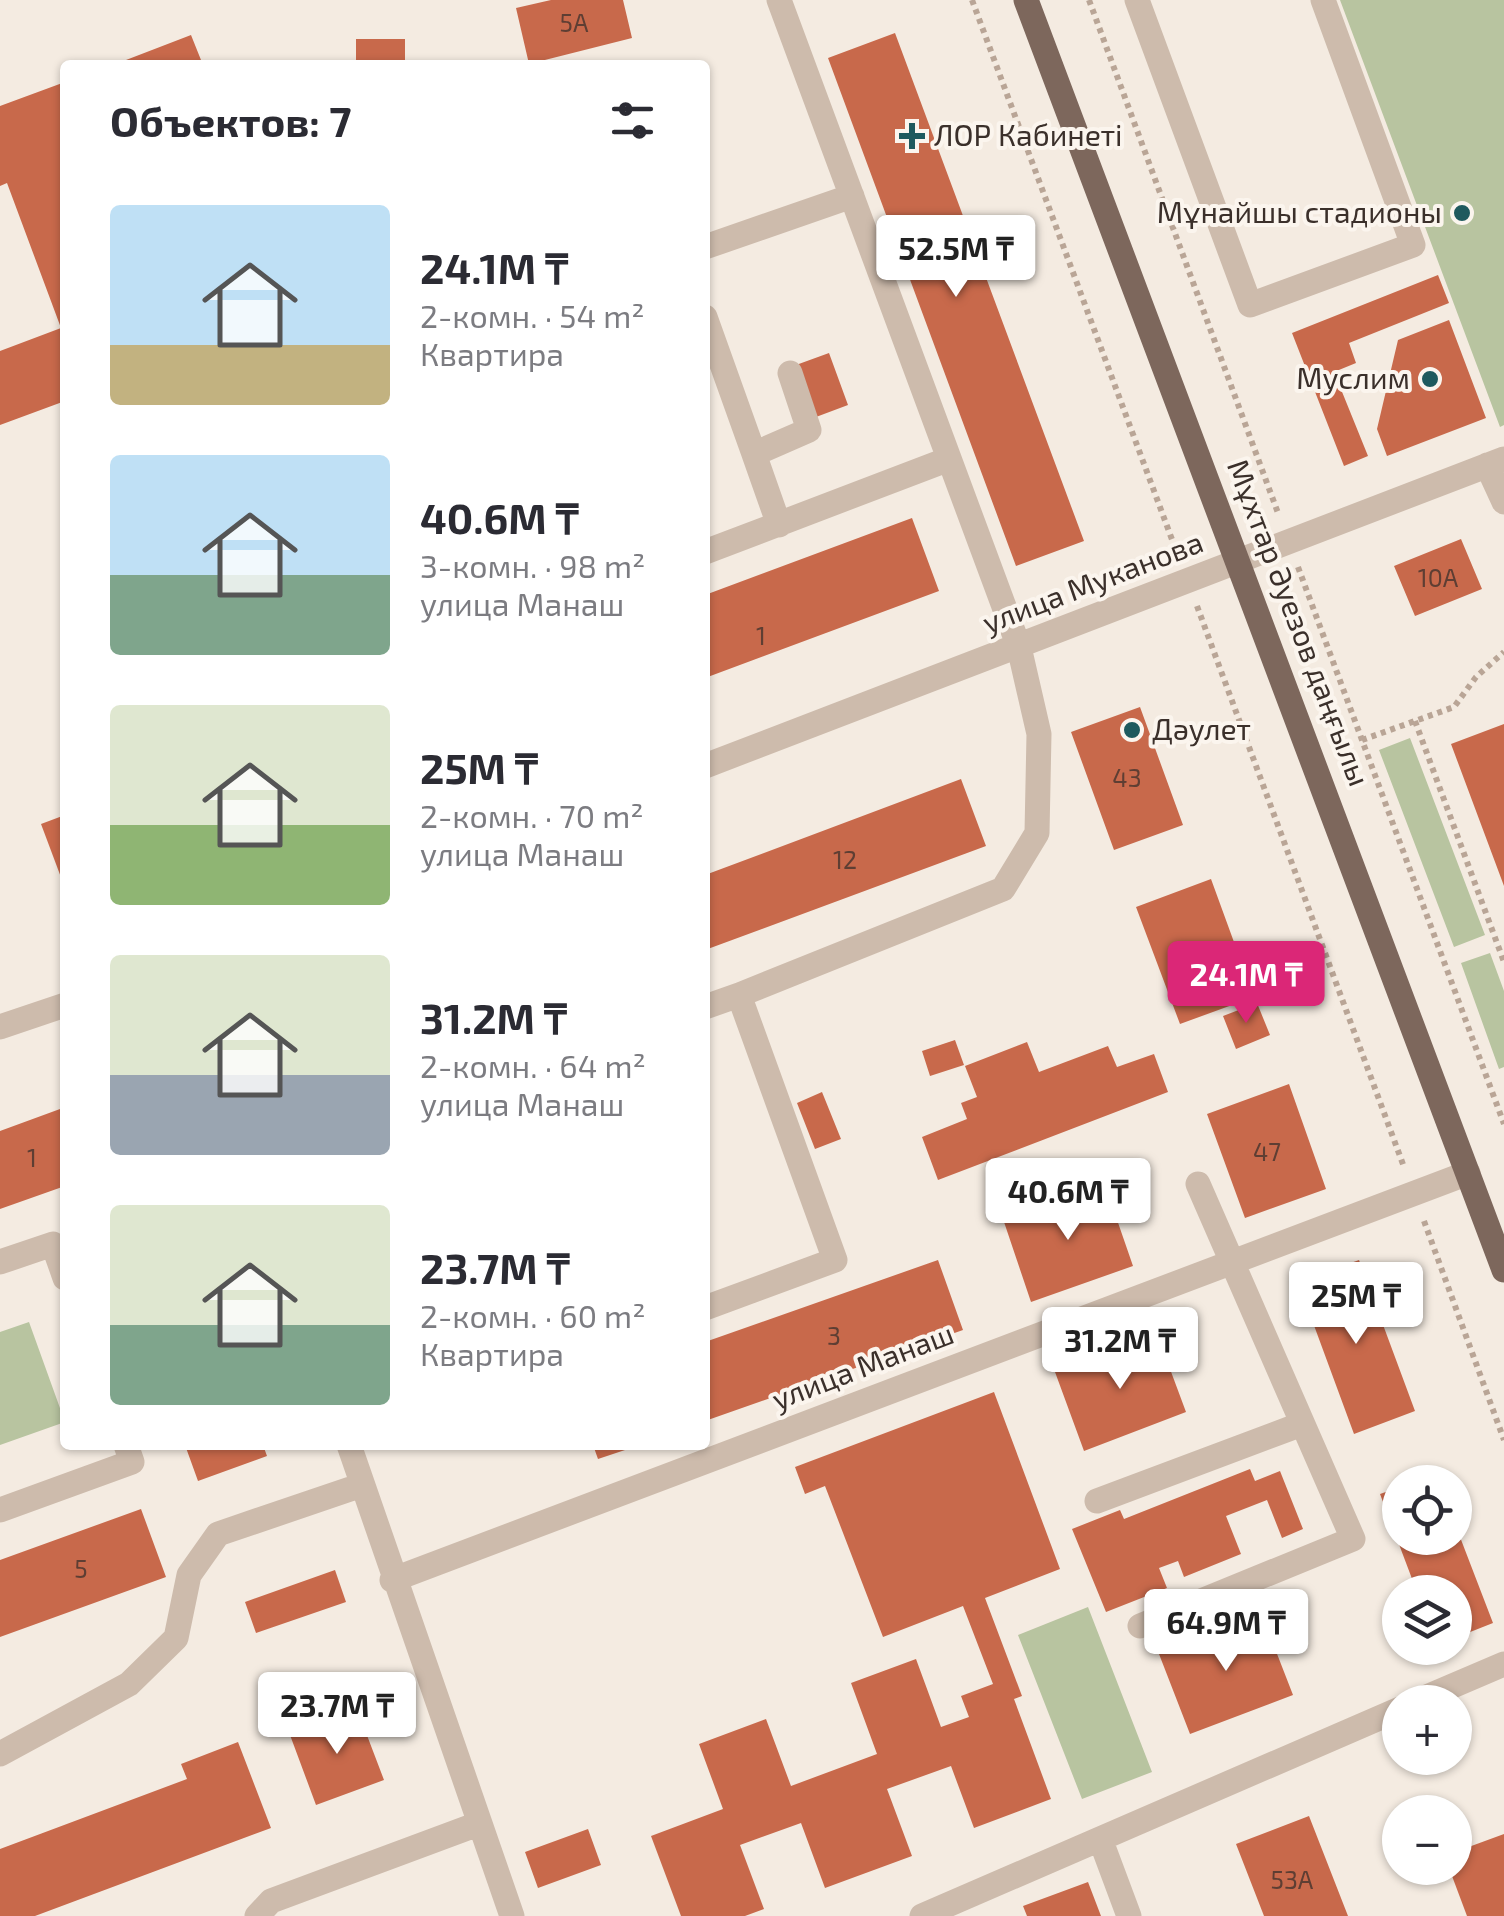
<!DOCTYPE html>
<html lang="ru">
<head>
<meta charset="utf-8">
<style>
	:root { --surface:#fff; --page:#f7f7f7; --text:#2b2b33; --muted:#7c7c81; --accent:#db2777 }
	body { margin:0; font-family:"Exo 2",sans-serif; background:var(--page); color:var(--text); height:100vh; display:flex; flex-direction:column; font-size:38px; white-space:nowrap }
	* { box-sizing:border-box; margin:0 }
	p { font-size:32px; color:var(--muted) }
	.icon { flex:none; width:55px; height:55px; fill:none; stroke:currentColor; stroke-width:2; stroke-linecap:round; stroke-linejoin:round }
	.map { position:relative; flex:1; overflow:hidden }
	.details { position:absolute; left:60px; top:60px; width:650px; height:1390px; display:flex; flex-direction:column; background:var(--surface); border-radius:10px; box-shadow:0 2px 8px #0004 }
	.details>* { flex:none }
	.fabs { position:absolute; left:1382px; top:1465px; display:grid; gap:20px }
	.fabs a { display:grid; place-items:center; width:90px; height:90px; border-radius:50%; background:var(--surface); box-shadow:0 2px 8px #0004; font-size:50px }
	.price { position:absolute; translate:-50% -85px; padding:0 22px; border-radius:10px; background:#fff; color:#222; font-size:32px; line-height:65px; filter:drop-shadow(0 2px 5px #0008) }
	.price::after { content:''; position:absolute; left:50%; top:60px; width:30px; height:22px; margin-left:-15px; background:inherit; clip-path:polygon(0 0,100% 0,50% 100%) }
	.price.selected { background:var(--accent); color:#fff }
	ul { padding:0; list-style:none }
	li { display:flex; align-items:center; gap:30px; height:250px; padding:0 50px }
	li span { display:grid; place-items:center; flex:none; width:280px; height:200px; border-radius:10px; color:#555 }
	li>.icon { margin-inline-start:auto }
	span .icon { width:120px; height:120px; fill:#fffc; stroke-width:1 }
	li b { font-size:42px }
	h2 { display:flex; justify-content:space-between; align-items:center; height:120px; padding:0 50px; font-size:42px }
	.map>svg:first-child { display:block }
</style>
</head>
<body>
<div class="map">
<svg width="1504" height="1916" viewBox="0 0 1504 1916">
	<rect width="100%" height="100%" fill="#f4ebe1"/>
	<path fill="#b8c4a0" d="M1340,0h164v425l-4,2z
		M1410,738l75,197 -31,12 -75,-197z
		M1490,953l14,38v76l-5,2 -38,-106z
		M29,1322l36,100 -65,23v-113z
		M1088,1607l64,165 -70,27 -64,-164z"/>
	<path fill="#c8694b" d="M551,0h72l9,38 -103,26 -13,-56z
		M895,33l189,508 -68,25 -188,-508z
		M191,35l12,30h-90z
		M356,39h49v26h-49z
		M65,82v319l-65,24v-74l61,-23 -54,-145 -7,3v-80z
		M1438,275l11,28 -100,40 7,20 -22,9 34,84 -24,10 -52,-133z
		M1449,320l37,98 -99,38 -10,-27 21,-89z
		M829,353l19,52 -32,12 -20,-52z
		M912,518l27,73 -234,87v-83z
		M1461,539l21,50 -67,27 -21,-50z
		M1140,707l43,118 -69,25 -43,-118z
		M1504,724v162l-53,-142z
		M961,779l25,67 -281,104v-75z
		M65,815v73l-24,-64z
		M1211,879l43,118 -74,27 -44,-117z
		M1257,1003l13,32 -34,14 -13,-33z
		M955,1040l9,25 -34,11 -8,-25z
		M1027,1042l12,30 69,-26 9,21 37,-13 14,38 -230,88 -16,-43 45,-18 -6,-16 16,-6 -12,-31z
		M1289,1084l37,105 -81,29 -38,-104z
		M822,1092l19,47 -26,10 -18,-46z
		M60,1109l5,15v62l-65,23v-78z
		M1105,1185l28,81 -102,36 -28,-83z
		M938,1260l25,70 -258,91v-79z
		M1359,1260l56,151 -61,23 -56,-152z
		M1157,1334l29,78 -102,39 -29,-79z
		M994,1392l66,177 -75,29 37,98 -8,3 37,100 -77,29 -23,-62 -64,23 25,67 -87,32 -24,-65 -61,22 24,64 -19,7h-64l-30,-80 72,-27 -24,-65 67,-25 25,67 86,-32 -26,-71 65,-24 25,68 28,-10 -8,-21 32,-12 -30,-78 -80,31 -58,-151 -20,8 -10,-27z
		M185,1445h78l4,11 -69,25z
		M593,1445h44v1l-39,13z
		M1250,1469l5,12 25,-10 23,58 -21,9 -15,-38 -41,16 15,38 -57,23 -6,-16 -19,7 8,20 -61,24 -34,-83 48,-19 4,9z
		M1400,1487v51h55v-14l38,99 -38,15v-46h-38l-37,-98z
		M141,1509l25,68 -166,60v-77z
		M335,1570l11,32 -90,31 -11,-31z
		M1262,1615l31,80 -103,39 -31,-80z
		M357,1709l27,71 -68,25 -26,-70z
		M238,1742l33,86 -236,88h-35v-67l187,-70 -6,-15z
		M1309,1816l39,100h-84l-28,-72z
		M588,1829l13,36 -63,23 -13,-36z
		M1504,1834v82h-37l-18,-48h6v-16z
		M1088,1882l13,34h-74l-4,-10z"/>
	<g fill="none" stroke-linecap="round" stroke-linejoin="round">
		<path stroke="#b9a596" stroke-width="6" stroke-dasharray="5 5" stroke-linecap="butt" d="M972,0l205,553
			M1089,0l189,513
			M1298,567l206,557
			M1197,606l207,561
			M1415,721l89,241
			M1362,740l92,-33 22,-30 28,-25
			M1424,1221l80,219"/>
		<path stroke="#cdbbac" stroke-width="25" d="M1137,0l113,305 163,-60 -90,-245
			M705,247l147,-51
			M705,317l49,137 55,-24 -19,-57
			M754,454l25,71
			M1487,465l17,37
			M705,552l244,-93
			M705,766l799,-307
			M739,995l264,-106 34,-56 2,-99 -20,-87 -240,-647
			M705,1007l34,-12 96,265 -130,48
			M0,1027l65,-22
			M0,1262l53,-18 12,34
			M349,1445l163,471
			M1097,1501l205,-77
			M0,1510l132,-48 -6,-17
			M392,1580l1076,-407
			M1140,1626l213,-87 -155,-355
			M1415,1702l89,-38
			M0,1754l129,-70 47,-46 13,-63 29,-41 144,-49
			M1101,1841l28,75
			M257,1916l14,-15 207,-77
			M922,1916l478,-207"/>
		<path stroke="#7d675c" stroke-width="25" d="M1026,0l478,1270"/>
	</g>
	<g fill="#1f5a5e" stroke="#fbf5ee" stroke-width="4">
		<path d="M907 121h10v10h10v10h-10v10h-10v-10h-10v-10h10z"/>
		<circle cx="1462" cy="213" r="10"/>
		<circle cx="1430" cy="379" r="10"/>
		<circle cx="1132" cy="730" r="10"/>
	</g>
	<g text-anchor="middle" stroke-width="8" stroke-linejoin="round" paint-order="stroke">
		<g font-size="25" fill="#5e3e33">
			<text x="574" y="32">5А</text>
			<text x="1438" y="587">10А</text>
			<text x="761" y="645">1</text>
			<text x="1127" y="787">43</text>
			<text x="845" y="869">12</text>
			<text x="1267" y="1161">47</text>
			<text x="32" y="1167">1</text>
			<text x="834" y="1345">3</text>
			<text x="81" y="1578">5</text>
			<text x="1292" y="1889">53А</text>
		</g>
		<g font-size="30" fill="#3b302b" stroke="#fbf5ee" text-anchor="start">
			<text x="934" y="146">ЛОР Кабинетi</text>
			<text x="1442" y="223" text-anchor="end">Мұнайшы стадионы</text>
			<text x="1410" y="389" text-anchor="end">Муслим</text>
			<text x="1152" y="740">Дәулет</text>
		</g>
		<g font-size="30" fill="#3b302b" stroke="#fbf5ee">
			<text transform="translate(1093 583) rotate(-21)" y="10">улица Муканова</text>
			<text transform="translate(1298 623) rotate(69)" y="10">Мұхтар Әуезов даңғылы</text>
			<text transform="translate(863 1367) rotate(-21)" y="10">улица Манаш</text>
		</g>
	</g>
</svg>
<div class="fabs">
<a><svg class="icon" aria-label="locate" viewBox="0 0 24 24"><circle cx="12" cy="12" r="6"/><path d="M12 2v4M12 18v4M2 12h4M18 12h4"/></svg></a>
<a><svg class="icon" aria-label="layers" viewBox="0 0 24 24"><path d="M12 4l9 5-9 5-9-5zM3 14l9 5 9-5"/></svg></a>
<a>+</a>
<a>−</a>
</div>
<b class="price" style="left:956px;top:300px">52.5M ₸</b>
<b class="price selected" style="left:1246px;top:1026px">24.1M ₸</b>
<b class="price" style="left:1068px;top:1243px">40.6M ₸</b>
<b class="price" style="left:1356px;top:1347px">25M ₸</b>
<b class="price" style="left:1120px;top:1392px">31.2M ₸</b>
<b class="price" style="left:1226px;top:1674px">64.9M ₸</b>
<b class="price" style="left:337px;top:1757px">23.7M ₸</b>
<section class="details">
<h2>Объектов: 7<svg class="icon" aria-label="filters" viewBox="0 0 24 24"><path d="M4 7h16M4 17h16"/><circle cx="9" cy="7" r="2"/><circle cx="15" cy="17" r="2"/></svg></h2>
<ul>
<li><span style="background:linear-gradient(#bfe0f5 70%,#c2b280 0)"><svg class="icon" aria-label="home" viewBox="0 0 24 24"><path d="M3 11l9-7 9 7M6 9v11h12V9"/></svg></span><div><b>24.1M ₸</b><p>2-комн. · 54 m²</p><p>Квартира</p></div></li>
<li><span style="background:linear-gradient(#bfe0f5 60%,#7fa58c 0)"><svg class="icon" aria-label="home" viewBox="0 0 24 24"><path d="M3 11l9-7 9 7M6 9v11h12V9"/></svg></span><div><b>40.6M ₸</b><p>3-комн. · 98 m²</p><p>улица Манаш</p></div></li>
<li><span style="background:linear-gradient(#dfe7d0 60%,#8fb573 0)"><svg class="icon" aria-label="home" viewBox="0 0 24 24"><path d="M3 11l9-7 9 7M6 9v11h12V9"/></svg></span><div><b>25M ₸</b><p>2-комн. · 70 m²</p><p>улица Манаш</p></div></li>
<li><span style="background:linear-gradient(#dfe7d0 60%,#9aa5b1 0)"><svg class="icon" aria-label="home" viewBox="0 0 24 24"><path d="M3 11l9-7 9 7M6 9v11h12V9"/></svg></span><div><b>31.2M ₸</b><p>2-комн. · 64 m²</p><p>улица Манаш</p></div></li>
<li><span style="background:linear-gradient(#dfe7d0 60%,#7fa58c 0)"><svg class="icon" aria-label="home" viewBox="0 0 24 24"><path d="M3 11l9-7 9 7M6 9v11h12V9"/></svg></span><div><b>23.7M ₸</b><p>2-комн. · 60 m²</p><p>Квартира</p></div></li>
</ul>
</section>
</div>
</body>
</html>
